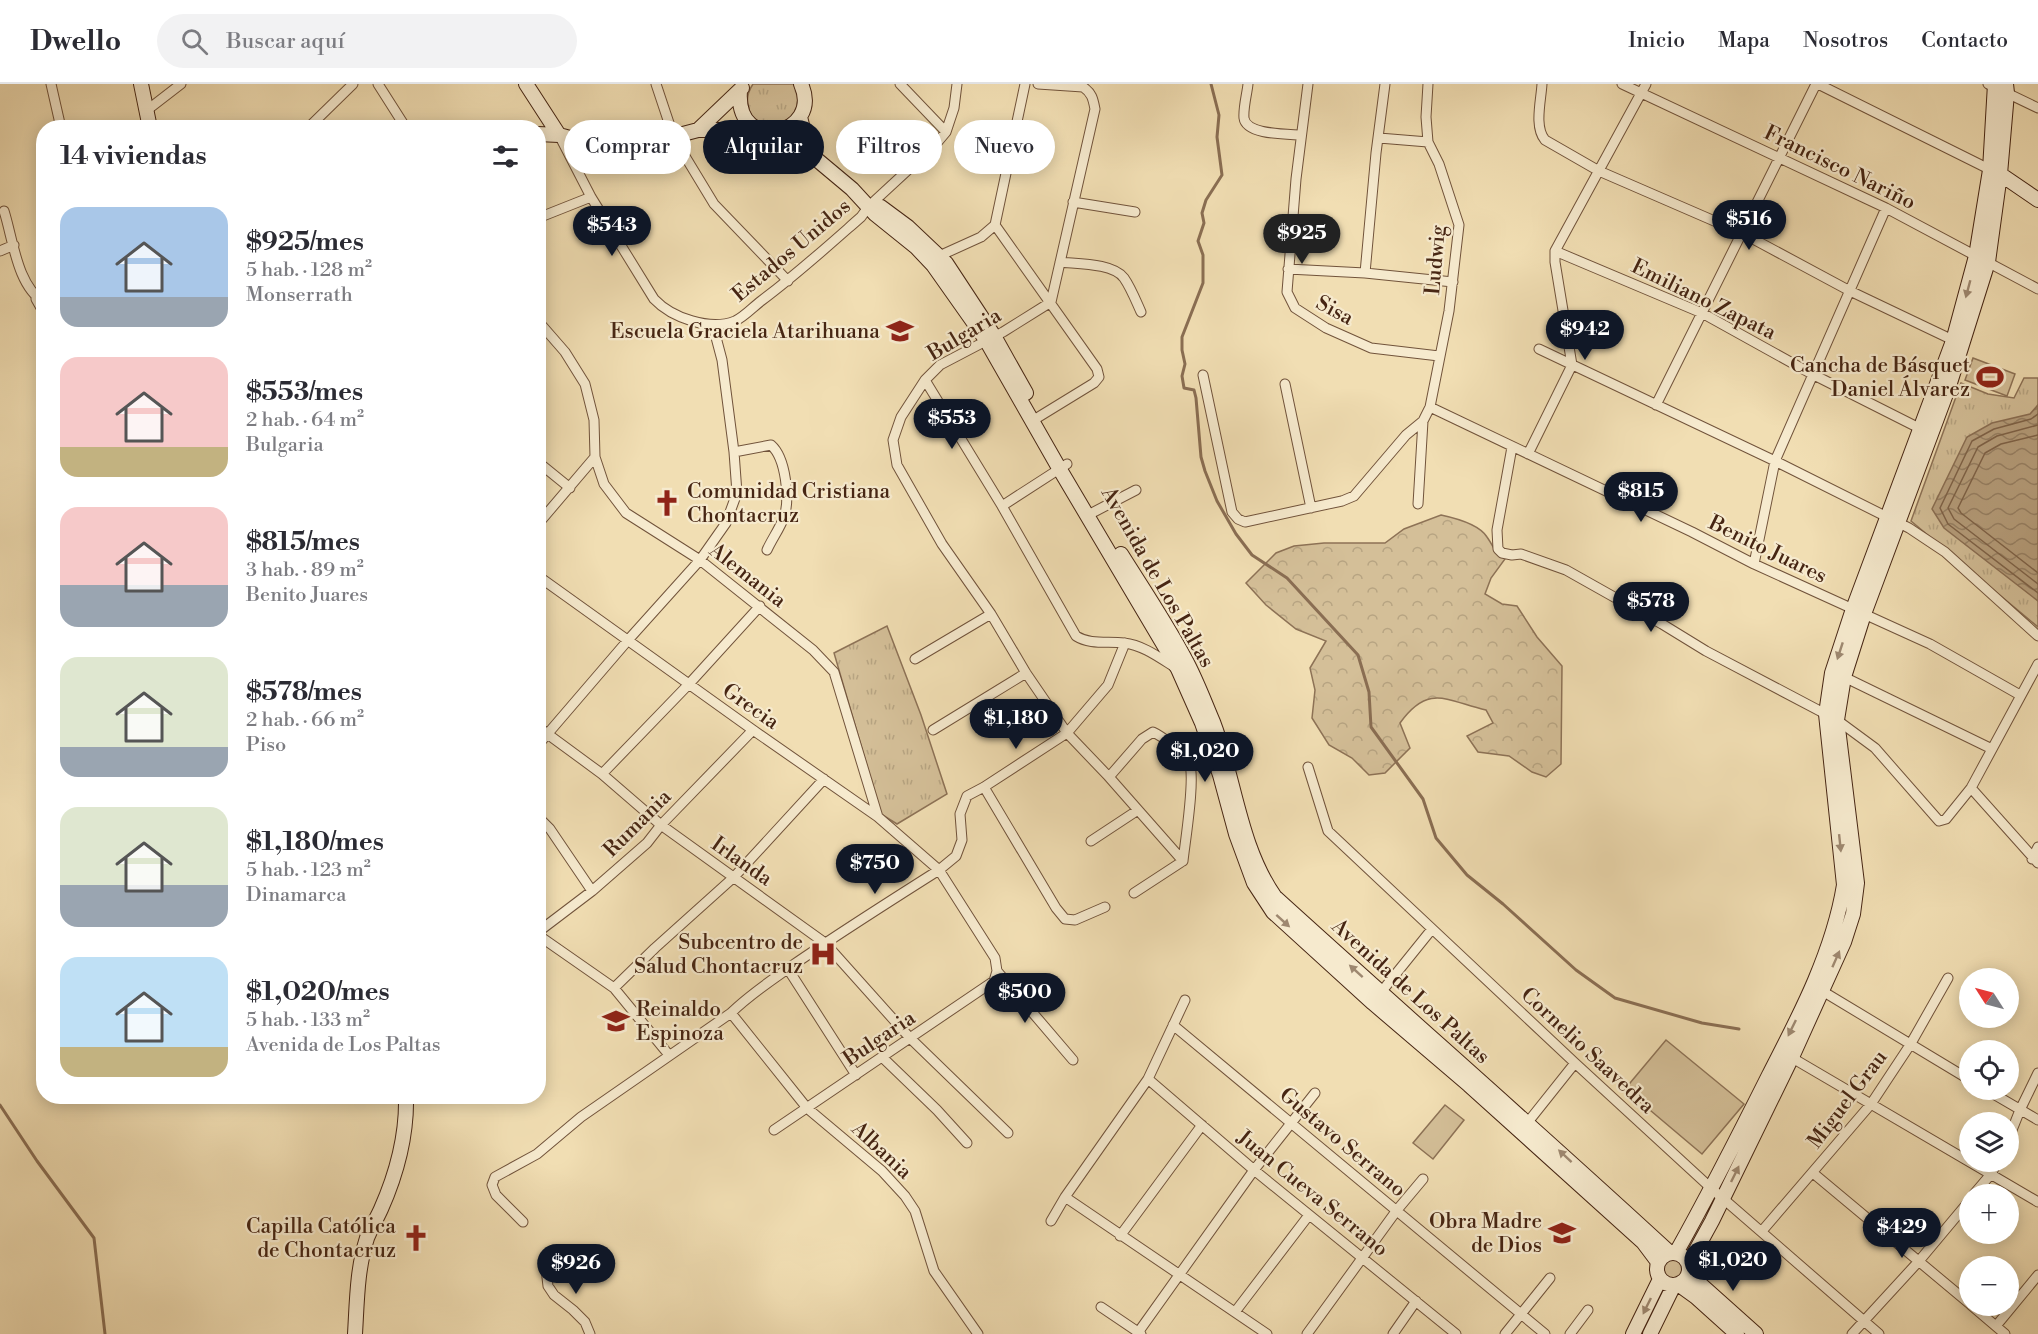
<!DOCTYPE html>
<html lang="es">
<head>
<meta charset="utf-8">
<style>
	:root { --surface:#fff; --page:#f2f2f3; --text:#2b2b33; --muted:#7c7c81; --line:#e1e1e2; --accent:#111827 }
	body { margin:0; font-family:"Libre Bodoni",serif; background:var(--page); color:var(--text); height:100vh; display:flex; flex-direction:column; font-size:22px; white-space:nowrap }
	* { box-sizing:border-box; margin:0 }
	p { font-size:20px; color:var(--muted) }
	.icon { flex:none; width:33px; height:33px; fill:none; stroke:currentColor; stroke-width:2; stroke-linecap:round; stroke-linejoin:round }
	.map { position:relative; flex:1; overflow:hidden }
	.side { position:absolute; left:36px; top:36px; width:510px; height:984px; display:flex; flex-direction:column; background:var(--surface); border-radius:24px; box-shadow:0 3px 15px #0003 }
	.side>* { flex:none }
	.guide { position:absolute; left:564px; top:36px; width:570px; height:54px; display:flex; gap:12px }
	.needle { width:39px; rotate:306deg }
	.tools { position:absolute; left:1959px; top:884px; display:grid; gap:12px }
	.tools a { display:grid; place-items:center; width:60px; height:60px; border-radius:50%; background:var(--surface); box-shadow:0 3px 15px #0003; font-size:30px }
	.price { position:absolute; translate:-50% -51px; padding:0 14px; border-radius:21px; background:var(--accent); color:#fff; font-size:20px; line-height:39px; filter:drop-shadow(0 2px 3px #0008) }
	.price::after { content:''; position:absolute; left:50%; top:36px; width:18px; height:14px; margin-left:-9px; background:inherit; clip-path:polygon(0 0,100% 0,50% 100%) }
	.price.active { background:#222; color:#fff }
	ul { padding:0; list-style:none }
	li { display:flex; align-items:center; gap:18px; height:150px; padding:0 24px }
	li span { display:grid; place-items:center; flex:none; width:168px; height:120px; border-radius:18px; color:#555 }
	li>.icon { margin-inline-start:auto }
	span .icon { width:72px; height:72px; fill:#fffc; stroke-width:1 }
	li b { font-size:26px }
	h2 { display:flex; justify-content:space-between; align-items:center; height:72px; padding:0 24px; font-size:26px }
	.tag { padding:0 21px; border-radius:27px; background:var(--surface); box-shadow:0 3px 15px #0003; font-size:21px; line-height:54px }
	.tag.active { background:var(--accent); color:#fff }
	header { display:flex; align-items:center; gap:36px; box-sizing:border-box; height:84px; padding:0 30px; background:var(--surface); border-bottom:2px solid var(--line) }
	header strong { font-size:28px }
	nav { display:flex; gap:33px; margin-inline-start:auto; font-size:21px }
	.search { width:420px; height:54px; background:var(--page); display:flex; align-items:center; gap:15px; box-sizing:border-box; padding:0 21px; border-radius:33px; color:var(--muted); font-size:22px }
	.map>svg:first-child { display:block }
</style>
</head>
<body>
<header>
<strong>Dwello</strong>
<div class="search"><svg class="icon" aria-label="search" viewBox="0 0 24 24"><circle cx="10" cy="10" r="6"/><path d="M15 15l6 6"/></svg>Buscar aquí</div>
<nav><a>Inicio</a><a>Mapa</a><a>Nosotros</a><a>Contacto</a></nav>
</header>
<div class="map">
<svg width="2038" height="1250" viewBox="0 0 2038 1250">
	<defs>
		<pattern id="forest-crowns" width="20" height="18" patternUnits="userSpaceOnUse" patternTransform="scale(1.5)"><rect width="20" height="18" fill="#d4bf98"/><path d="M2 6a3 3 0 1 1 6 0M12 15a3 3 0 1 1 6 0" fill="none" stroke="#b7a482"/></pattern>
		<pattern id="park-tufts" width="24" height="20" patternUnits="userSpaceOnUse" patternTransform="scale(1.5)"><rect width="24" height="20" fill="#d4bf98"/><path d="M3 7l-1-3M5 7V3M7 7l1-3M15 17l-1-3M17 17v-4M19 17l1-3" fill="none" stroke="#b7a482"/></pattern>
		<pattern id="water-waves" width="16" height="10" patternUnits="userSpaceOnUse" patternTransform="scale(1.5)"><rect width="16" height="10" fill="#b79f7d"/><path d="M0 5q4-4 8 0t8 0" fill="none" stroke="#978165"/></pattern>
	</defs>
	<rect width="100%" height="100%" fill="#f1deb3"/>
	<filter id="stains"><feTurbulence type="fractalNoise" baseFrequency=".00333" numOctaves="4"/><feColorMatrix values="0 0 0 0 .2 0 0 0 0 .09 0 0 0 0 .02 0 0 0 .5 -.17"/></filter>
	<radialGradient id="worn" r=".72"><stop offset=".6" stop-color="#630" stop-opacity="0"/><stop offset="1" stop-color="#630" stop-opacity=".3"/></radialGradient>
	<path fill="#d4bf98" stroke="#8d7256" stroke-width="1.5" d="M1973,274l42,16 -8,22 -42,-16z
		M1666,956l78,64 -42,50 -77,-65z
		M1445,1021l19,15 -31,39 -20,-16z"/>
	<path fill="url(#forest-crowns)" stroke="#8d7256" stroke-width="1.5" d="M1441,431c14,3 38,9 46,22 9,13 4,11 18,22l-14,19 -6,16 17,10 15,2 20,31 25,29 -1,98 -15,13 -14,-5 -23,-16 -31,-4 -11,-16 26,-13 -7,-13c-39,-9 -57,-27 -86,13l10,25 -25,25 -16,2 -17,-17 -23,-13 -17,-27 3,-28 -5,-22 16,-27 -30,-12 -30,-24 -20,-22 30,-30 18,-7 30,-3h61l19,-14z"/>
	<path fill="url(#park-tufts)" stroke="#8d7256" stroke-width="1.5" d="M753,0h41l6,17 -7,16c-6,3 -16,9 -23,9 -22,-2 -28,-26 -17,-42z
		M2024,294h14v249l-127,-106 50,-138 27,11 26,4z
		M887,542l34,89 26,79 -50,30 -16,-10 -47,-161z
		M1661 1185a13 13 0 1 1 26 0a13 13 0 1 1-26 0Z"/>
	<path fill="url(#water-waves)" stroke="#8a6e53" stroke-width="1.5" d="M2038,321v196l-94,-73 -12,-19 35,-72 25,-14 38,-9z"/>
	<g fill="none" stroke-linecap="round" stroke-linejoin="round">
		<path stroke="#7e6248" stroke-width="1.5" d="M2038,330l-7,5 -37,10 -22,12 -32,67 8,16 90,69
			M2038,341l-41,11 -19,11 -30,61 6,11 84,65
			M2038,351l-37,9 -16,9 -27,55 3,5 77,60"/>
		<path stroke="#8a6e53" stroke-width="3" d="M1211,0l8,31 -2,22 5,38 -16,25 -4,13 2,10 -6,18 5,14v28l-21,54v13l3,14 -3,12 2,12 10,2 2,8 5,59 4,14 12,30 19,33 16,21 35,23 71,77 11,37 2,35 52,72 13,39 31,37 36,29 73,66 39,28 87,25 37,6
			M0,1021l37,56 57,77 11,96"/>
		<defs>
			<path id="street" d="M51,0l10,44
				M378,0l28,44
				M656,0l18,54 40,66 74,77
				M900,0l46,48
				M1038,0l45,3c9,6 10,12 12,22l-44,193 -48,30 -63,33 -15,15 -24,37 -8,23 4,25 45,79 49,70 35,59 41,60 42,44 74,84
				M1248,0c-1,10 -5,24 -4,34 2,17 43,16 57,17
				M1308,0l-12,95 -9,113 8,16 31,20 45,20 68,8
				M1542,0c-1,17 -8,43 3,56l54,31 143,62 108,58 107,51
				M1622,0l264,124 152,81
				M1818,0l175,87
				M1988,0l50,24
				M146,27l35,-27
				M308,44l45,-44
				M559,51l32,62 63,102c18,19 56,32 81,22 9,-4 18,-14 26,-20 35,-26 67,-55 100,-84l8,-11 66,-61 11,-13 8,-24 3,-24
				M1379,54l49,4
				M1073,118l62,10
				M4,127c9,28 13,75 40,91
				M538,134l53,-21
				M995,141l102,144 2,8 -5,6 -62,38
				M0,167l14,-6
				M1555,167l147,62 110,61 113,57
				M939,172l42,-19 14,-12 30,-141
				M1060,178c17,2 53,1 64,16 7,10 12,23 17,34
				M1288,185l77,4 88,9
				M1365,189l11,-120 9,-69
				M36,215l8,14
				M538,237l27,31 20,32 9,36 1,37 9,27 22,29 74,47 113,90 21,22 44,145
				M1539,265l236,112 134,67 36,24 93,84
				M1203,291l29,137 6,7 7,3 97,-21 12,-5 52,-61 17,-14
				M925,296l77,126 74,130c14,9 32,5 48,7 19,2 36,15 52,25
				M1285,300l26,124
				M1656,321l160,-321
				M1430,323l262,125 62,32 176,80 90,51
				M1512,363l-15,83 1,19 4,4 10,2 9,-1 45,16 96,54 44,27 131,69 38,28 64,73 7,-2 25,-31 67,-124
				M734,368l37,-7c15,13 19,54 13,72 -4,11 -12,22 -17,33
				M1528,370l44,-89 -17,-103v-11l91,-167
				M538,378l32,26
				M1418,420l5,-83 7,-14 19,-96 10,-86 -20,-61 -11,-22 -2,-25 2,-33
				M1002,422l65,-42
				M1088,431l48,-25
				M538,440l57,-67
				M1754,480l21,-103 111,-253
				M538,492l215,154 125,87 61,53 56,88 2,13 76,89
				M915,575l76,-45
				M1844,593l148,72
				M538,643l64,47 59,51 164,118 85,95 98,95
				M933,646l93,-57
				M538,661l91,-106 71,-79 26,-37 11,-30 -3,-41 -12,-92 -9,-34
				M1308,683l20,64 247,232 137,126 167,145
				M602,690l87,-90 71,-78
				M1109,693l33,-38 11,-7c9,4 32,22 36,30 7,14 -4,80 -6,99
				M984,703l72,121 9,11 10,1 30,-13
				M1971,704l67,75
				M538,733l12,12 42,62
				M1091,757l47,-31
				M2032,775l6,-12
				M1134,809l49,-32
				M538,848l54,-41 55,-48 14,-18 92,-95
				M538,851l76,53 55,67
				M788,885l68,106
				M614,904l41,-40 79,-71 90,-98
				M1819,905l151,91
				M1378,912l54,-67
				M731,929l76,95 75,63 23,25 10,15 19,60 44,63
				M1173,941l372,309
				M1789,972l249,146
				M882,973l55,53 30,33
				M1148,995l106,91 202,164
				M1985,1005l53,31
				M1524,1043l51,-64
				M774,1046l220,-149 3,-10
				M2008,1056l12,-30 18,-37
				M1813,1089l157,131
				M1974,1110l17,-20 7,-13
				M1065,1113l202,137
				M1051,1137l14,-24 83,-118 37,-79
				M523,1138l-27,-27 -4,-10 3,-8 42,-23 44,-37 150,-104c18,-18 41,-33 62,-48 48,-33 97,-64 146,-95l17,-14 6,-16 -2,-26 7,-18 17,-9 83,-54 41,-48 17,-42
				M1762,1147l109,-127 39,-59 38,-67
				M1120,1152l82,-111
				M545,1176l3,26 6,9 19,15 12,12 5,12
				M1971,1221l34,29
				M1101,1223l40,27
				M1235,1228l74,-97
				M1996,1242l42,-51
				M1137,1250l117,-164 61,-77
				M1307,1250l90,-124 26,-31
				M1393,1250l23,-33
				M1505,1250l45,-56
				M1570,1250l18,-24
				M1852,1250l67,-73 51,-61"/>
			<path id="secondary" d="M141,0l9,44
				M526,0l33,51
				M740,7c-5,65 84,44 61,-7
				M800,33l9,36
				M698,46l44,-42
				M771,48l38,21 43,36 23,25 41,33 17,18 53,75 73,128 119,201 24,54 18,52 16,59 18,49 19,29 100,91 96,82 174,157 15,20
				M538,50l21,1 33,9 27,3 26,-3 53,-14h61
				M2000,90l38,26
				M874,122l7,1 27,20 38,36 48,73 32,57
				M1121,470c22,35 45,69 64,105 11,20 19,42 28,63 22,57 26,124 62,175 131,119 265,236 395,356
				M1657 1185a16 16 0 1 1 32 0a16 16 0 1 1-32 0Z
				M1676,1169c33,-59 63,-118 93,-178 31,-60 64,-123 75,-190l-18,-171 6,-41 21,-64 100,-268 23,-85 14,-86 5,-86
				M1689,1179l23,-42 80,-164 52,-115 9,-28 4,-31 -20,-163 7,-43 20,-63 85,-228 39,-124 12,-88 7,-81 -1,-9
				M1689,1190l67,60
				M1678,1200l18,13 41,37
				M355,1250c2,-33 2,-65 12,-96 4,-10 10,-20 14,-29 16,-36 26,-73 25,-113
				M1633,1250l27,-55
				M1650,1250l24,-49"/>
		</defs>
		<use href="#street" stroke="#71533b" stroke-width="11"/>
		<use href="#secondary" stroke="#462513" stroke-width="16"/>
		<use href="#street" stroke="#f6eace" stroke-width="9"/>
		<use href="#secondary" stroke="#f6eace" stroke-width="14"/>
	</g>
	<defs><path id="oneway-solid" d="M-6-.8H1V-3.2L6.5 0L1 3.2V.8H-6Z" transform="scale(1.5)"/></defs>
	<g fill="#9e8870">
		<use href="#oneway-solid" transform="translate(1968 205) rotate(105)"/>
		<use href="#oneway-solid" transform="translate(1840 567) rotate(108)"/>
		<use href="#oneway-solid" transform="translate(1840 759) rotate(84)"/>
		<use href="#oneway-solid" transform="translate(1283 837) rotate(42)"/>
		<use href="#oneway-solid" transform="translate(1836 875) rotate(-66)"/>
		<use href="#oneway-solid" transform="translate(1356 887) rotate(-138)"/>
		<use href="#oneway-solid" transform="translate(1792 944) rotate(116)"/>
		<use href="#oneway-solid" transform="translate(1565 1072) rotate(-137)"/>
		<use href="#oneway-solid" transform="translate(1735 1090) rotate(-64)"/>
		<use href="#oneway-solid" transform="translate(1647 1222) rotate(116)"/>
	</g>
	<defs>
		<symbol id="school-bare" viewBox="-9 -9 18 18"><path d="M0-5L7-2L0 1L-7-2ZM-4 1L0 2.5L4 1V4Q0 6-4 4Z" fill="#8f2418" stroke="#f6eace" stroke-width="2.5" paint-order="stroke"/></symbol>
		<symbol id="stadium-bare" viewBox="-9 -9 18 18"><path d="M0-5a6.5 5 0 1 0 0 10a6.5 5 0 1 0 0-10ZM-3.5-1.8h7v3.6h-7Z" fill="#8f2418" stroke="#f6eace" stroke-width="2.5" paint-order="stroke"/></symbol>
		<symbol id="church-bare" viewBox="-9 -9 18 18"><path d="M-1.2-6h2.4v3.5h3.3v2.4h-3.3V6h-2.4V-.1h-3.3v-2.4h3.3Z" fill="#8f2418" stroke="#f6eace" stroke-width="2.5" paint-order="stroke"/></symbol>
		<symbol id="hospital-bare" viewBox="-9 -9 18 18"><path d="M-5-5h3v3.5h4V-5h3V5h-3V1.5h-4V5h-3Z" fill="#8f2418" stroke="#f6eace" stroke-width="2.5" paint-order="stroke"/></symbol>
	</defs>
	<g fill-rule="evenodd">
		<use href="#school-bare" x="881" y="228" width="38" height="38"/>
		<use href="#stadium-bare" x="1971" y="274" width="38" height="38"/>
		<use href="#church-bare" x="648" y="400" width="38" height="38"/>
		<use href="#hospital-bare" x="804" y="851" width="38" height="38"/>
		<use href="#school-bare" x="597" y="918" width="38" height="38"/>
		<use href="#school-bare" x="1543" y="1130" width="38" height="38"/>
		<use href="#church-bare" x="397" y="1135" width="38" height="38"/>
	</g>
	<g text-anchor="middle" stroke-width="4.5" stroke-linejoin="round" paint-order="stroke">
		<g font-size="21" fill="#462513" stroke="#f6eace">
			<text transform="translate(1840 83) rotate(26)" y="7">Francisco Nariño</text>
			<text transform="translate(791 166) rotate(-40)" y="7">Estados Unidos</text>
			<text transform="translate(1435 176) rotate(-85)" y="7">Ludwig</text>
			<text transform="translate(1704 215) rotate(26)" y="7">Emiliano Zapata</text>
			<text transform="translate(1335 226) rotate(28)" y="7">Sisa</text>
			<text transform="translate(964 250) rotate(-31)" y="7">Bulgaria</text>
			<text transform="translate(1768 465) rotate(26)" y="7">Benito Juares</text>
			<text transform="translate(748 491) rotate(38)" y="7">Alemania</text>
			<text transform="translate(1158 493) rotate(60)" y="7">Avenida de Los Paltas</text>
			<text transform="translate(751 622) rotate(35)" y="7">Grecia</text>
			<text transform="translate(637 739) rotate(-45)" y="7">Rumania</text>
			<text transform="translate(742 777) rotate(35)" y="7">Irlanda</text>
			<text transform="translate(1411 907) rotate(42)" y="7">Avenida de Los Paltas</text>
			<text transform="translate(879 954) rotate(-34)" y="7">Bulgaria</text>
			<text transform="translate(1588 966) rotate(43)" y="7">Cornelio Saavedra</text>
			<text transform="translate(1847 1015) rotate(-53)" y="7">Miguel Grau</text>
			<text transform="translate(1343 1058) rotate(40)" y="7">Gustavo Serrano</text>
			<text transform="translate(882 1066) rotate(43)" y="7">Albania</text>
			<text transform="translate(1313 1109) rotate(39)" y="7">Juan Cueva Serrano</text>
		</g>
		<g font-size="21" fill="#462513" stroke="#f6eace" text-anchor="end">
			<text x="880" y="254">Escuela Graciela Atarihuana</text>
			<text x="1970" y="288">Cancha de Básquet<tspan x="1970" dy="24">Daniel Álvarez</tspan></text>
			<text x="687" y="414" text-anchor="start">Comunidad Cristiana<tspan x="687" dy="24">Chontacruz</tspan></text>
			<text x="803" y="865">Subcentro de<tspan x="803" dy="24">Salud Chontacruz</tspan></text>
			<text x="636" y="932" text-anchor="start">Reinaldo<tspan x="636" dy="24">Espinoza</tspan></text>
			<text x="1542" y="1144">Obra Madre<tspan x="1542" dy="24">de Dios</tspan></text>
			<text x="396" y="1149">Capilla Católica<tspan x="396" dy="24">de Chontacruz</tspan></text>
		</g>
	</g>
	<rect width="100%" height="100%" filter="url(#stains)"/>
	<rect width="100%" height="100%" fill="url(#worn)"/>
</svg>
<div class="tools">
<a><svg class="needle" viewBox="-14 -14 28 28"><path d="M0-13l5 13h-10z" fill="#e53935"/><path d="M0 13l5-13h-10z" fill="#7c7c81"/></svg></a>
<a><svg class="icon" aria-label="locate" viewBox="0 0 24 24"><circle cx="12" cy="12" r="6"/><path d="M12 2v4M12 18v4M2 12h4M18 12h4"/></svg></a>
<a><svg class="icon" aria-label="layers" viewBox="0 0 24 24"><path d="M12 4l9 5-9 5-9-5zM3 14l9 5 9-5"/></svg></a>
<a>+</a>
<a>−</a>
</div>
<b class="price" style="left:1749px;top:167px">$516</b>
<b class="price" style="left:612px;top:173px">$543</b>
<b class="price active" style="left:1302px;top:181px">$925</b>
<b class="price" style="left:1585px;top:277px">$942</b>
<b class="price" style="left:952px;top:366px">$553</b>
<b class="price" style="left:1641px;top:439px">$815</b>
<b class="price" style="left:1651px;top:549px">$578</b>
<b class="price" style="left:1016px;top:666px">$1,180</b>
<b class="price" style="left:1205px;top:699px">$1,020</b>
<b class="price" style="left:875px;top:811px">$750</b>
<b class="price" style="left:1025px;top:940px">$500</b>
<b class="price" style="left:1902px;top:1175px">$429</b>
<b class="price" style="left:1733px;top:1208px">$1,020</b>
<b class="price" style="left:576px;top:1211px">$926</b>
<div class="guide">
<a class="tag">Comprar</a>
<a class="tag active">Alquilar</a>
<a class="tag">Filtros</a>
<a class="tag">Nuevo</a>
</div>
<section class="side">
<h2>14 viviendas<svg class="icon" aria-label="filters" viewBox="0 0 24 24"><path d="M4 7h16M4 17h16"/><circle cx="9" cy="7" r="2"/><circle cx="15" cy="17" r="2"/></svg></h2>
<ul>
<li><span style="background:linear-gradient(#a9c7e8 75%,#9aa5b1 0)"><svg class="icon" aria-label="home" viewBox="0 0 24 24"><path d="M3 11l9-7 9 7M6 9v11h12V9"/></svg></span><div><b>$925/mes</b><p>5 hab. · 128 m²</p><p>Monserrath</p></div></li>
<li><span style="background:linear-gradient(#f6c9c9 75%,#c2b280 0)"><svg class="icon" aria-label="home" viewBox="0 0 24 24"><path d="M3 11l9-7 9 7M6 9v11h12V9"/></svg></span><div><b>$553/mes</b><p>2 hab. · 64 m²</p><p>Bulgaria</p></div></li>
<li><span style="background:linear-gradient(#f6c9c9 65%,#9aa5b1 0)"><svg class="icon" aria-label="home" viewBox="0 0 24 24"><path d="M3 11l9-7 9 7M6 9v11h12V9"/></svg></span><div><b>$815/mes</b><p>3 hab. · 89 m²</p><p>Benito Juares</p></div></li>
<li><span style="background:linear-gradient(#dfe7d0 75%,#9aa5b1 0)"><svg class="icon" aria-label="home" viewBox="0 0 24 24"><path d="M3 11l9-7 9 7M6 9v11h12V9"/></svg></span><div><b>$578/mes</b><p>2 hab. · 66 m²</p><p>Piso</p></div></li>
<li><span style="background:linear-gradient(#dfe7d0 65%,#9aa5b1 0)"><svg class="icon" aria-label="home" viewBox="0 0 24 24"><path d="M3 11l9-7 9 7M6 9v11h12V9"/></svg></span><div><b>$1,180/mes</b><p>5 hab. · 123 m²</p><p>Dinamarca</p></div></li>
<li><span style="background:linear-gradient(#bfe0f5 75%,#c2b280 0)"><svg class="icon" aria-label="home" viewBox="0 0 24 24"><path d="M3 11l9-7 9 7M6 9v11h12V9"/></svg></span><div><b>$1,020/mes</b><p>5 hab. · 133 m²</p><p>Avenida de Los Paltas</p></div></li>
</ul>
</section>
</div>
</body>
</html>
